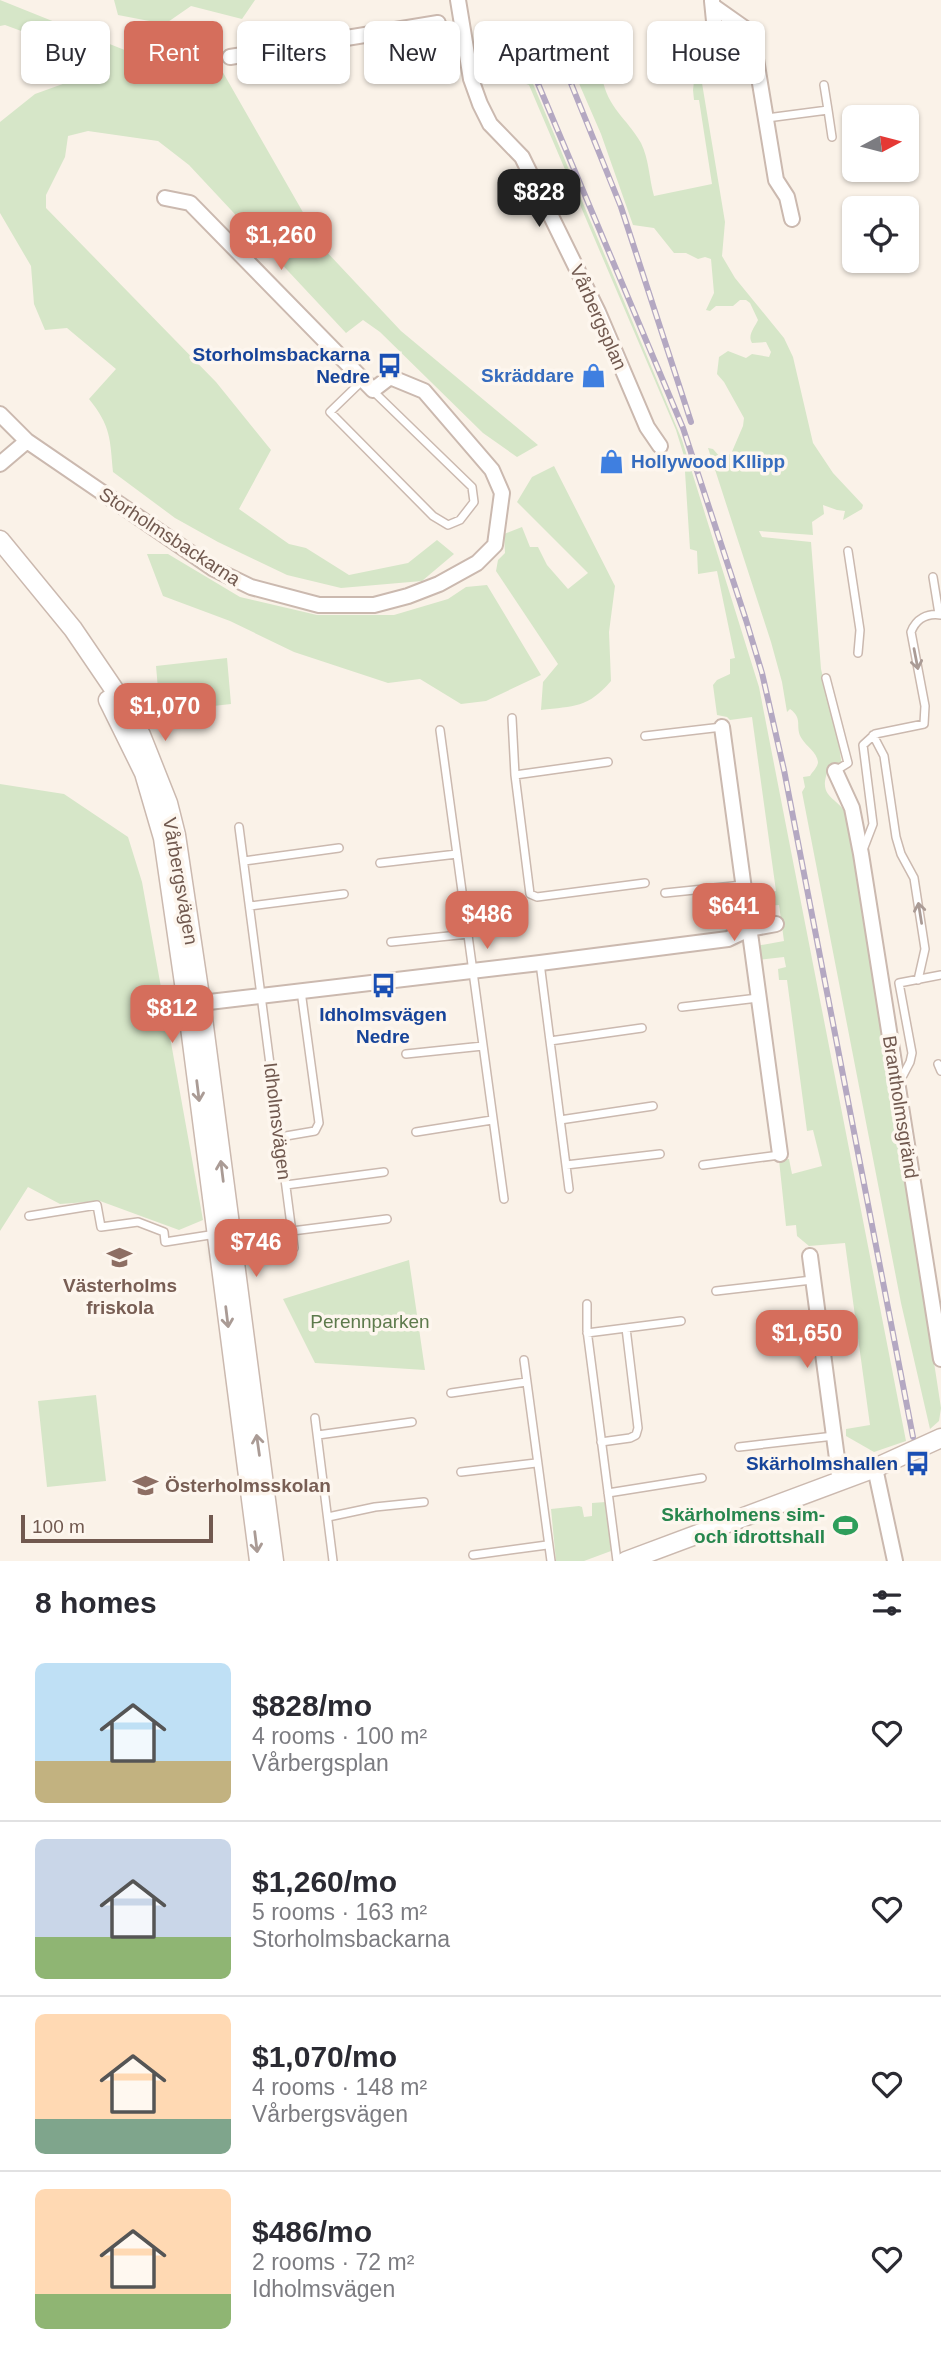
<!DOCTYPE html>
<html lang="en">
<head>
<meta charset="utf-8">
<style>
	:root { --surface:#fff; --page:#f2f2f3; --text:#2b2b33; --muted:#7c7c81; --line:#e1e1e2; --accent:#d56e5c }
	body { margin:0; font-family:Arial,sans-serif; background:var(--page); color:var(--text); height:100vh; display:flex; flex-direction:column; font-size:26px; white-space:nowrap }
	* { box-sizing:border-box; margin:0 }
	p { font-size:23px; color:var(--muted) }
	.icon { flex:none; width:38px; height:38px; fill:none; stroke:currentColor; stroke-width:2; stroke-linecap:round; stroke-linejoin:round }
	.map { position:relative; height:1561px; overflow:hidden }
	.side { display:flex; flex-direction:column; background:var(--surface); flex:1 }
	.side>* { flex:none }
	.top-card { position:absolute; left:21px; top:21px; width:900px; height:63px; display:flex; gap:14px }
	.needle { width:46px; rotate:83deg }
	.tools { position:absolute; left:842px; top:105px; display:grid; gap:14px }
	.tools a { display:grid; place-items:center; width:77px; height:77px; border-radius:10px; background:var(--surface); box-shadow:0 2px 5px #0004; font-size:35px }
	.scale { position:absolute; left:21px; bottom:18px; width:192px; box-sizing:border-box; padding-left:7px; border:4px solid #71594f; border-top:0; font-size:19px; line-height:24px; white-space:nowrap; color:#71594f; -webkit-text-stroke:5px #fdf6ee; paint-order:stroke }
	.price { position:absolute; translate:-50% -60px; padding:0 16px; border-radius:14px; background:var(--accent); color:#fff; font-size:23px; line-height:46px; filter:drop-shadow(0 2px 4px #0008) }
	.price::after { content:''; position:absolute; left:50%; top:42px; width:21px; height:16px; margin-left:-10px; background:inherit; clip-path:polygon(0 0,100% 0,50% 100%) }
	.price.current { background:#222; color:#fff }
	ul { padding:0; list-style:none }
	li { display:flex; align-items:center; gap:21px; height:175px; padding:0 35px }
	li+li { border-top:2px solid var(--line) }
	li span { display:grid; place-items:center; flex:none; width:196px; height:140px; border-radius:10px; color:#555 }
	li>.icon { margin-inline-start:auto }
	span .icon { width:84px; height:84px; fill:#fffc; stroke-width:1 }
	li b { font-size:30px }
	h2 { display:flex; justify-content:space-between; align-items:center; height:84px; padding:0 35px; font-size:30px }
	.chip { padding:0 24px; border-radius:10px; background:var(--surface); box-shadow:0 2px 5px #0004; font-size:24px; line-height:63px }
	.chip.current { background:var(--accent); color:#fff }
	.map>svg:first-child { display:block }
</style>
</head>
<body>
<div class="map">
<svg width="941" height="1561" viewBox="0 0 941 1561">
	<rect width="100%" height="100%" fill="#faf2e8"/>
	<path fill="#d6e6c8" d="M0,0l147,59 74,10 103,180 77,82 137,114 -21,12 -34,-24 -103,-101 -17,-12 -17,13 -157,-168 -31,-24 -70,-10 -20,5 -3,21 -19,38v13l170,174 55,68 -32,59 50,35 17,4 43,27 59,-12 29,-23 17,14 -32,27 -81,7 -54,-13 -69,-33 -43,-24 -62,-46c-3,-33 -2,-46 -24,-73l27,-30 -49,-41 -22,2 -11,-26 -3,-38 -31,-53v-91l35,-28 36,-13 -13,-28 -26,-18 -27,-10 -5,1z
		M114,0h141l-13,19 -51,-13 -26,18 -47,-9z
		M580,63l22,14c6,32 24,40 39,66 8,16 8,35 13,53l58,-12 -13,-84h-5l-1,-10 2,-18 5,-1 25,151 -3,34 13,22 49,60 9,19 20,86 20,30 30,32 -1,4 -19,11 2,-9 -8,-1 -14,-5 1,9 -12,8 1,13 -54,-4 3,6 49,5 10,127 18,76 3,22 -15,6c-9,26 13,25 21,44l34,206 59,385 -2,13 -9,8 -29,-126 -99,-511 3,-5 -2,-10 7,-1c2,-4 8,-9 8,-14 -1,-10 -12,-16 -16,-23 -8,-12 2,-20 -12,-30l-3,3 -5,-30 -11,-40 -63,-194 5,1 7,8 11,-3 12,-28 1,-8 -20,-36 -7,-8 2,-17 9,-6 18,7 6,-4 17,3 2,-5 -5,-10 -14,1c-5,-8 3,-16 6,-23l-8,-17 -4,-3h-6l-7,6h-17l-6,5 -4,-1 8,-17 -3,-34 -6,-2 -7,2 -12,-6h-12l-20,-25 -21,-3 -32,-91 -30,-69z
		M526,67l156,373 77,247 147,754 -32,11 -28,-16v-7l24,-4 -25,-182 -36,3 -12,-10 -1,-11 -10,1 -7,-66 10,-1 3,15 30,-8 -9,-36 -6,1 -20,-151h-8l-1,-11 8,-2 -2,-10 -26,3 -2,-14 28,-5 -5,-36 -28,2 -1,-12 26,-4 -24,-174 -22,3 -3,-3 -10,-2 -4,-30 4,-5 13,-6v-15l5,-1 -18,-87 -19,3 -1,-23 -7,-2 -6,-93 -8,-26 -147,-345 -37,-13z
		M554,466l61,120 -6,46 2,49c-23,27 -37,25 -70,29l2,-28 15,-18 -62,-93 2,-11 7,-7 -1,-19 18,-7 8,20h8l9,18 21,24 20,-16 -71,-71 15,-25z
		M147,554h21l72,43 77,18h77l54,-16 18,-12 21,-2 54,90 -55,26 -25,3 -41,-25 -32,4 -94,-31 -64,-31 -67,-25z
		M227,658l4,46 -71,8 -4,-46z
		M0,784l64,10 64,43 14,45 61,338 -24,10 -79,-29 -40,3 -32,-17 -28,44z
		M409,1260l16,110 -110,-7 -32,-64z
		M96,1395l10,86 -59,6 -9,-86z
		M606,1502l5,49 -27,10h-28l-5,-52 28,-3 3,1 2,10 8,-1v-13z"/>
	<g fill="none" stroke-linecap="round" stroke-linejoin="round">
		<defs>
			<path id="service" d="M824,85l4,25
				M767,118l61,-8 4,27
				M363,380l-33,32 103,104 15,9 12,-5 14,-18 -2,-15 -99,-96
				M848,551l12,79 -2,23
				M933,577l6,37
				M826,678l22,85 -13,8
				M512,718l3,57 15,119 7,3 108,-14
				M440,730l64,469
				M873,735l11,21 12,81 5,17 13,24 11,71 -7,31
				M645,736l77,-9
				M515,775l93,-13
				M239,827l55,421
				M863,850l10,-26 -10,-79 12,-11 49,-10 1,-18 -14,-74c5,-13 16,-19 30,-17
				M244,861l95,-13
				M380,863l77,-9
				M665,893l78,-8
				M250,906l94,-12
				M391,942l77,-8
				M540,963l29,226
				M682,1007l76,-9
				M550,1041l92,-13
				M406,1054l77,-8
				M938,1064l3,7
				M900,1081l10,-19 2,-9 -13,-70 42,-8
				M560,1120l93,-14
				M416,1132l76,-12
				M280,1137l35,-6 4,-8 -18,-132
				M566,1165l94,-11
				M703,1165l77,-10
				M286,1185l98,-13
				M29,1216l68,-11 4,22 37,-5 26,10 1,10 51,-8
				M292,1231l95,-12
				M716,1291l96,-11
				M587,1304v26l30,231
				M587,1333l94,-12
				M524,1360l27,201
				M451,1393l75,-11
				M315,1418l18,143
				M318,1435l94,-13
				M601,1442l29,-4 6,-3 2,-7 -12,-100
				M739,1447l95,-11
				M461,1472l75,-9
				M608,1493l94,-15
				M328,1517l47,-10 49,-5
				M473,1555l74,-10"/>
			<path id="minor" d="M458,0l13,79 9,25 10,20 32,33 76,155 49,115 13,19
				M713,6l37,26 3,9 23,139 11,17 5,22
				M711,48l3,-27 -2,-20
				M230,57l208,-34
				M0,414l27,27 187,128 37,18 68,18h55l34,-9 31,-12 38,-21 18,-18 7,-52 -10,-23 -68,-79 -34,-14 -17,13 -183,-187 -25,-5
				M0,464l27,-23
				M722,727l58,427
				M835,771l17,37 9,46 80,505
				M192,1004l348,-41 188,-24 21,-10 27,-5
				M810,1256l30,225
				M875,1468l20,93"/>
			<path id="tertiary" d="M0,540l73,89 51,75 17,31 27,68 8,32 25,168 73,558
				M108,700l36,73 19,65 24,166 72,557
				M626,1561l249,-93 66,-30"/>
		</defs>
		<use href="#service" stroke="#cbb9af" stroke-width="10"/>
		<use href="#minor" stroke="#cbb9af" stroke-width="18"/>
		<use href="#tertiary" stroke="#cbb9af" stroke-width="21"/>
		<use href="#service" stroke="#fff" stroke-width="7"/>
		<use href="#minor" stroke="#fff" stroke-width="14"/>
		<use href="#tertiary" stroke="#fff" stroke-width="18"/>
		<defs>
			<path id="rail" d="M564,66l57,141 70,215
				M531,67l152,361 63,192 16,53 22,97 129,667"/>
		</defs>
		<use href="#rail" stroke="#b4a8c2" stroke-width="6"/>
		<use href="#rail" stroke="#fdf6ee" stroke-width="3.5" stroke-dasharray="10" stroke-linecap="butt"/>
	</g>
	<defs><path id="oneway-shaft" d="M-6 0H5M1.5-3L5.5 0L1.5 3" fill="none" stroke-width="1.6" stroke-linecap="round" stroke-linejoin="round" transform="scale(1.75)"/></defs>
	<g stroke="#aa9b95">
		<use href="#oneway-shaft" transform="translate(916 659) rotate(79)"/>
		<use href="#oneway-shaft" transform="translate(920 913) rotate(-99)"/>
		<use href="#oneway-shaft" transform="translate(198 1091) rotate(83)"/>
		<use href="#oneway-shaft" transform="translate(222 1171) rotate(-97)"/>
		<use href="#oneway-shaft" transform="translate(227 1317) rotate(83)"/>
		<use href="#oneway-shaft" transform="translate(258 1445) rotate(-98)"/>
		<use href="#oneway-shaft" transform="translate(256 1542) rotate(83)"/>
	</g>
	<defs>
		<symbol id="bus-bare" viewBox="-9 -9 18 18"><path d="M-5-6H5V4H4V6H2V4H-2V6H-4V4H-5ZM-3.5-4V0h7V-4ZM-3.5 1.2v1.5H-2V1.2ZM2 1.2v1.5H3.5V1.2Z" fill="#1a4fb4" stroke="#fdf6ee" stroke-width="2.5" paint-order="stroke"/></symbol>
		<symbol id="shop-bare" viewBox="-9 -9 18 18"><path d="M-5-2.5h2.3a2.7 3.5 0 0 1 5.4 0H5L5.5 6h-11ZM-1.5-2.5h3a1.5 2.3 0 0 0-3 0Z" fill="#3f7fe0" stroke="#fdf6ee" stroke-width="2.5" paint-order="stroke"/></symbol>
		<symbol id="school-bare" viewBox="-9 -9 18 18"><path d="M0-5L7-2L0 1L-7-2ZM-4 1L0 2.5L4 1V4Q0 6-4 4Z" fill="#8d6e63" stroke="#fdf6ee" stroke-width="2.5" paint-order="stroke"/></symbol>
		<symbol id="stadium-bare" viewBox="-9 -9 18 18"><path d="M0-5a6.5 5 0 1 0 0 10a6.5 5 0 1 0 0-10ZM-3.5-1.8h7v3.6h-7Z" fill="#2e9e5b" stroke="#fdf6ee" stroke-width="2.5" paint-order="stroke"/></symbol>
	</defs>
	<g fill-rule="evenodd">
		<use href="#bus-bare" x="372" y="348" width="35" height="35"/>
		<use href="#shop-bare" x="576" y="358" width="35" height="35"/>
		<use href="#shop-bare" x="594" y="444" width="35" height="35"/>
		<use href="#bus-bare" x="366" y="968" width="35" height="35"/>
		<use href="#school-bare" x="102" y="1240" width="35" height="35"/>
		<use href="#bus-bare" x="900" y="1446" width="35" height="35"/>
		<use href="#school-bare" x="128" y="1468" width="35" height="35"/>
		<use href="#stadium-bare" x="828" y="1508" width="35" height="35"/>
	</g>
	<g text-anchor="middle" stroke-width="7" stroke-linejoin="round" paint-order="stroke">
		<g font-size="19" fill="#71594f" stroke="#fdf6ee">
			<text transform="translate(599 317) rotate(66)" y="7">Vårbergsplan</text>
			<text transform="translate(170 536) rotate(33)" y="7">Storholmsbackarna</text>
			<text transform="translate(181 881) rotate(80)" y="7">Vårbergsvägen</text>
			<text transform="translate(901 1107) rotate(81)" y="7">Brantholmsgränd</text>
			<text transform="translate(278 1121) rotate(83)" y="7">Idholmsvägen</text>
		</g>
		<g font-size="19" font-weight="bold" fill="#164399" stroke="#fdf6ee" text-anchor="end">
			<text x="370" y="361">Storholmsbackarna<tspan x="370" dy="22">Nedre</tspan></text>
			<text x="383" y="1021" text-anchor="middle">Idholmsvägen<tspan x="383" dy="22">Nedre</tspan></text>
			<text x="898" y="1470">Skärholmshallen</text>
		</g>
		<g font-size="19" font-weight="bold" fill="#366cbe" stroke="#fdf6ee" text-anchor="end">
			<text x="574" y="382">Skräddare</text>
			<text x="631" y="468" text-anchor="start">Hollywood Kllipp</text>
		</g>
		<g font-size="19" font-weight="bold" fill="#785e54" stroke="#fdf6ee">
			<text x="120" y="1292">Västerholms<tspan x="120" dy="22">friskola</tspan></text>
			<text x="165" y="1492" text-anchor="start">Österholmsskolan</text>
		</g>
		<g font-size="19" fill="#5d7a4c" stroke="#fdf6ee">
			<text x="370" y="1328">Perennparken</text>
		</g>
		<g font-size="19" font-weight="bold" fill="#27864d" stroke="#fdf6ee" text-anchor="end">
			<text x="825" y="1521">Skärholmens sim-<tspan x="825" dy="22">och idrottshall</tspan></text>
		</g>
	</g>
</svg>
<div class="tools">
<a><svg class="needle" viewBox="-14 -14 28 28"><path d="M0-13l5 13h-10z" fill="#e53935"/><path d="M0 13l5-13h-10z" fill="#7c7c81"/></svg></a>
<a><svg class="icon" aria-label="locate" viewBox="0 0 24 24"><circle cx="12" cy="12" r="6"/><path d="M12 2v4M12 18v4M2 12h4M18 12h4"/></svg></a>
</div>
<div class="scale">100 m</div>
<b class="price current" style="left:539px;top:229px">$828</b>
<b class="price" style="left:281px;top:272px">$1,260</b>
<b class="price" style="left:165px;top:743px">$1,070</b>
<b class="price" style="left:734px;top:943px">$641</b>
<b class="price" style="left:487px;top:951px">$486</b>
<b class="price" style="left:172px;top:1045px">$812</b>
<b class="price" style="left:256px;top:1279px">$746</b>
<b class="price" style="left:807px;top:1370px">$1,650</b>
<div class="top-card">
<a class="chip">Buy</a>
<a class="chip current">Rent</a>
<a class="chip">Filters</a>
<a class="chip">New</a>
<a class="chip">Apartment</a>
<a class="chip">House</a>
</div>
</div>
<section class="side">
<h2>8 homes<svg class="icon" aria-label="filters" viewBox="0 0 24 24"><path d="M4 7h16M4 17h16"/><circle cx="9" cy="7" r="2"/><circle cx="15" cy="17" r="2"/></svg></h2>
<ul>
<li><span style="background:linear-gradient(#bfe0f5 70%,#c2b280 0)"><svg class="icon" aria-label="home" viewBox="0 0 24 24"><path d="M3 11l9-7 9 7M6 9v11h12V9"/></svg></span><div><b>$828/mo</b><p>4 rooms · 100 m²</p><p>Vårbergsplan</p></div><svg class="icon" aria-label="heart" viewBox="0 0 24 24"><path d="M12 20l-8-8c-3-5 5-10 8-4 3-6 11-1 8 4z"/></svg></li>
<li><span style="background:linear-gradient(#c9d6e8 70%,#8fb573 0)"><svg class="icon" aria-label="home" viewBox="0 0 24 24"><path d="M3 11l9-7 9 7M6 9v11h12V9"/></svg></span><div><b>$1,260/mo</b><p>5 rooms · 163 m²</p><p>Storholmsbackarna</p></div><svg class="icon" aria-label="heart" viewBox="0 0 24 24"><path d="M12 20l-8-8c-3-5 5-10 8-4 3-6 11-1 8 4z"/></svg></li>
<li><span style="background:linear-gradient(#ffd9b3 75%,#7fa58c 0)"><svg class="icon" aria-label="home" viewBox="0 0 24 24"><path d="M3 11l9-7 9 7M6 9v11h12V9"/></svg></span><div><b>$1,070/mo</b><p>4 rooms · 148 m²</p><p>Vårbergsvägen</p></div><svg class="icon" aria-label="heart" viewBox="0 0 24 24"><path d="M12 20l-8-8c-3-5 5-10 8-4 3-6 11-1 8 4z"/></svg></li>
<li><span style="background:linear-gradient(#ffd9b3 75%,#8fb573 0)"><svg class="icon" aria-label="home" viewBox="0 0 24 24"><path d="M3 11l9-7 9 7M6 9v11h12V9"/></svg></span><div><b>$486/mo</b><p>2 rooms · 72 m²</p><p>Idholmsvägen</p></div><svg class="icon" aria-label="heart" viewBox="0 0 24 24"><path d="M12 20l-8-8c-3-5 5-10 8-4 3-6 11-1 8 4z"/></svg></li>
</ul>
</section>
</body>
</html>
